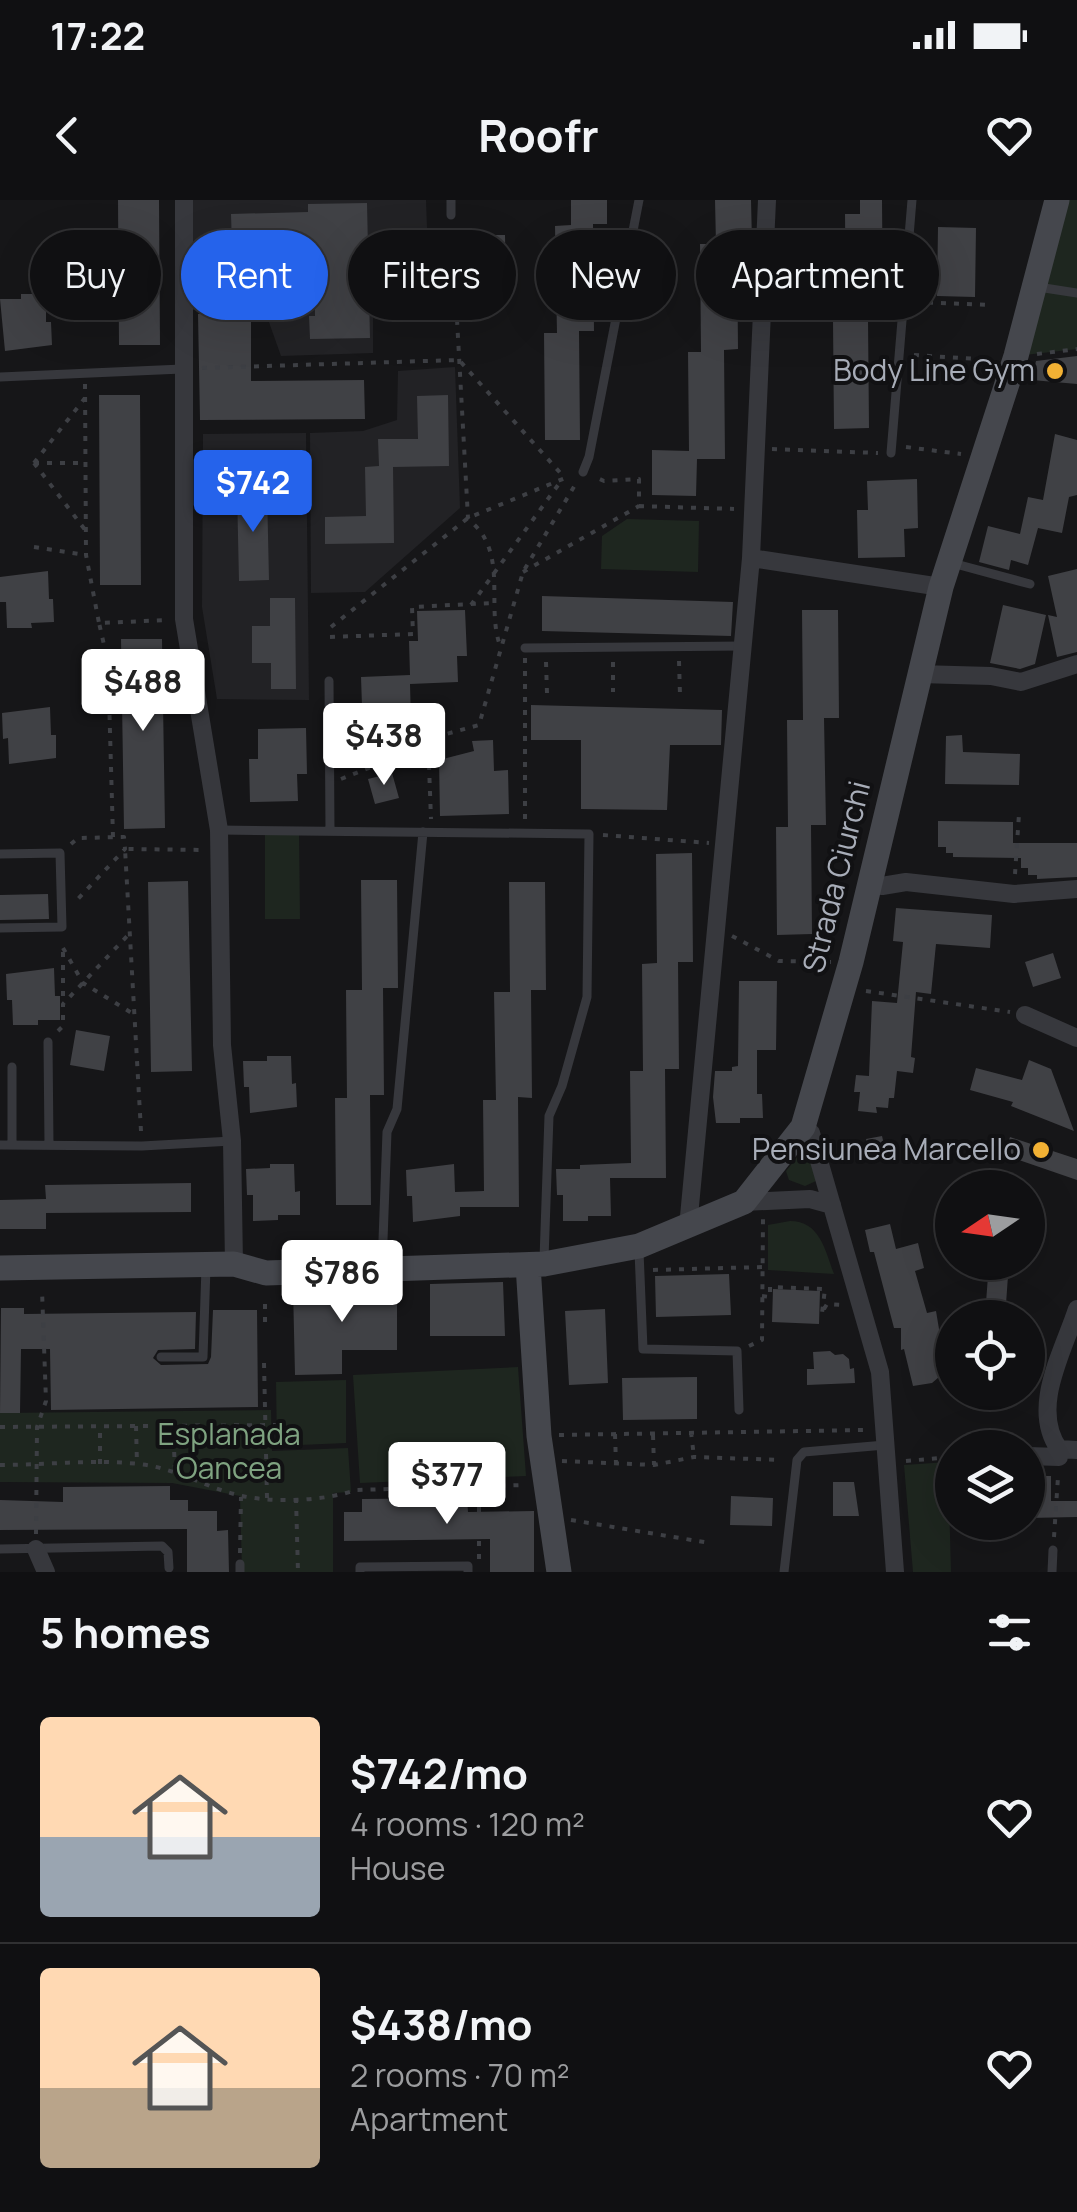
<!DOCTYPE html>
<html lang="en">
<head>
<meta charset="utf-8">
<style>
	:root { --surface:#101012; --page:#1e1e20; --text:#f1f3f6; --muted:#9c9d9f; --line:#303032; --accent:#2563eb }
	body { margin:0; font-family:Manrope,sans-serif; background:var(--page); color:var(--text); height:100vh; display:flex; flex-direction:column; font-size:38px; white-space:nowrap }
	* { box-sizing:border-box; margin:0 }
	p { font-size:32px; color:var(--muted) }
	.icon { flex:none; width:55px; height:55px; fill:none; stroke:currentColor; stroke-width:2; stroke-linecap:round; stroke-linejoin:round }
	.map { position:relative; height:1372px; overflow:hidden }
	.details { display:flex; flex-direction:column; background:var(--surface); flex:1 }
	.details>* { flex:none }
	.guide { position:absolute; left:30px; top:30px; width:1018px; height:90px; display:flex; gap:20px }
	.needle { width:65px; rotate:257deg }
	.buttons { position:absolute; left:935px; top:970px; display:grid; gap:20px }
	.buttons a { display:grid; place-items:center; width:110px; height:110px; border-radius:50%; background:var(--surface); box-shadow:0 10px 40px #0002,0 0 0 2px var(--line); font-size:50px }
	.price { position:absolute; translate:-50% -85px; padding:0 22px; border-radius:10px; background:#fff; color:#222; font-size:32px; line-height:65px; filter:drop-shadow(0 2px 5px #0008) }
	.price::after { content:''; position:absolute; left:50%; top:60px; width:30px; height:22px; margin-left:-15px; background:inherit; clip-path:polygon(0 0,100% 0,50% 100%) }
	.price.active { background:var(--accent); color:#fff }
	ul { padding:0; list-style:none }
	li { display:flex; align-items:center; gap:30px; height:250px; padding:0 40px }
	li+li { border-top:2px solid var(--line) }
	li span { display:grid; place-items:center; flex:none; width:280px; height:200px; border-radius:10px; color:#555 }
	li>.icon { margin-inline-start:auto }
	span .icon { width:120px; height:120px; fill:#fffc; stroke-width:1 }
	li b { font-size:42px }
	h2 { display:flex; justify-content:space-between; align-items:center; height:120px; padding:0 40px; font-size:42px }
	.chip { padding:0 35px; border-radius:45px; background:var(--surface); box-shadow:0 10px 40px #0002,0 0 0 2px var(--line); font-size:35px; line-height:90px }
	.chip.active { background:var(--accent); color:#fff }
	.status { display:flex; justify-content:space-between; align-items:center; height:70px; padding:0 50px; background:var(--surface); direction:ltr }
	.status svg { height:28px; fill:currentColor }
	header { display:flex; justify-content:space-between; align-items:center; height:130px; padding:0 40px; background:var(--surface); font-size:45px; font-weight:700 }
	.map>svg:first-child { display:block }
</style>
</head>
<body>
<div class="status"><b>17:22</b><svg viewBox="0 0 49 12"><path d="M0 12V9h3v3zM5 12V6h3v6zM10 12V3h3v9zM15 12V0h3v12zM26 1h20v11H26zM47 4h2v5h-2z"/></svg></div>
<header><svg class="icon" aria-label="back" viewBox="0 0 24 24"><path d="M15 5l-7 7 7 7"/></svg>Roofr<svg class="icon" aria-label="heart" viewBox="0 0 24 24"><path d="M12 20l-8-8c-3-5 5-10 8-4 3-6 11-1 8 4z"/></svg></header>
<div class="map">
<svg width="1077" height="1372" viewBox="0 0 1077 1372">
	<rect width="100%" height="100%" fill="#161618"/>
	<path fill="#222225" d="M191,0h235l4,111 -57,3v39l-92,3 -16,-45 -75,-1z
		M455,167l5,141 -95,84 -54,1 -1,-160 53,-2 34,-11 1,-49z
		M306,233l3,267 -92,-1 -15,-92 1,-173z"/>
	<path fill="#1e261f" d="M1057,0h20v149l-61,7z
		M627,319l72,2 -1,51 -97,-3 1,-33z
		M265,632h34l1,87h-35z
		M808,951l8,30 -11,5 -16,-6 -3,-9 13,-16z
		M790,1021c30,0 35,29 44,53l-66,-4v-45z
		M518,1167l8,109 -166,7 -7,-108z
		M346,1180v63l-69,3 -1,-64z
		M271,1210l1,41 76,-3 3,44 -18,1v79h-91l-2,-76 -68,-13 -172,-1v-69z
		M948,1262l3,110h-38l-9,-107z"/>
	<path fill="#404145" d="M118,0h41l1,145h-41z
		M571,0h36v24h-14l1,107h-15l1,109h-35l-1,-107h13l-2,-107 16,-1z
		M715,0h36l1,42h-15l1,107 -14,1 1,109h-28l-1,37 -44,-1v-45l37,1 -1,-99h13l-1,-108h16z
		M860,0h22l1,119h-15l1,109 -35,1 -1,-108h13l-1,-107h15z
		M367,3l3,135 -60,1 -1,-23h6l-1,-71 -82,2 -1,-33 77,-2v-8z
		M938,27l38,1 -1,69 -38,-1z
		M467,35h38l1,58h-38z
		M21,94h25v28h5l1,23 -47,6 -5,-52h21z
		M198,114h53v67l113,-1 1,39 -165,1z
		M1077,156v28l-45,-4 4,-19z
		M99,195h41l1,190h-41z
		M448,195l1,71 -56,1 1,76 -69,1v-27l41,-1 -1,-49 14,-1 -1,-27h40l-1,-43z
		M1055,234l22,6v55l-8,2 -7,36 -24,-5 -10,37 -17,-5 -2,10 -30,-8 9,-36 32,8 8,-37 15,3z
		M917,279l1,49 -14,1 1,28 -47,1 -1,-48h11l-1,-29z
		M237,290h30l2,90 -30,1z
		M1077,369v83l-20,5 -9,-42 9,2 -9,-41z
		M48,371l1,28h4l1,23 -23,1 1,5h-25l-1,-26h-6v-25z
		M542,396l191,6 -2,34 -189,-5z
		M270,398h25l1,91h-25v-26h-19v-37h18z
		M1003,405l43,10 -11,49 -15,5 -30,-6z
		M465,410l2,46h-10l1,26 -48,2 1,37 -10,1 1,26 -48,1 -1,-42 9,-1 -1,-29 49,-2 -1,-34h9l-1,-30z
		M802,410h36l1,108h-15l2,107h-15l1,109 -35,1 -1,-108h12l-1,-107h16z
		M121,439h41l3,189 -41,1z
		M531,505l191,5 -1,35h-51l-3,65 -86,-1v-69h-50z
		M50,507l1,28h5v23l-47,6 -1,-26 -5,1 -1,-26z
		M306,528l1,46h-10l1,27 -48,1 -1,-43h9v-30z
		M962,535l1,17 57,2 -1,31 -74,-1 1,-48z
		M493,540l1,31 14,-1 1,44 -69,2 -1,-56 35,-9 -2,-10z
		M392,573l7,25 -24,6 -7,-25z
		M938,621l75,1v21h64v34l-40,2v-4h-9v-7h-7v-10l-68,-1v-4h-7v-6h-8z
		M692,653l1,109h-15l1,107h-14l1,109h-56l1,38h-23v5h-25v-26h-6l-1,-26h24v-4l51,-2 -1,-92h13l-1,-107 15,-1 -1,-109z
		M361,680h36l1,108h-15l1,107h-14l1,110h-35l-1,-107h12l-1,-108h16z
		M188,681l4,190 -41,1 -3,-190z
		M509,682h36l1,108h-15l1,108 -14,-1 1,110h-59v9l-47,6 -1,-26h-5l-1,-26 48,-6 1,28 29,-1 -1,-91h13l-2,-108h16z
		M48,694l1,25 -49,1v-25z
		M896,708l96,7 -2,33 -54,-4 -5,50 -15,-2 -5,65 4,1 -2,15 -16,-2 -3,27h-5l-1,10 -12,-1 1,6 -19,-2 2,-19h-6l2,-17 13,1 3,-75 25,2 6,-61 -10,-1z
		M1053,753l8,25 -28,9 -8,-25z
		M54,768l1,28h5v24h-22v5h-25l-1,-25h-5l-1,-26z
		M739,781h38l-1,69h-19v44h5l1,24h-23v5h-24l-3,-26 2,-26h17v-4l6,-1z
		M76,830l34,6 -6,35 -34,-6z
		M267,856h24l1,28 4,-1 1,24 -47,6 -1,-26h-5l-1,-26h24z
		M1029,860l22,9 23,62 -63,-25 2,-4 -43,-12 6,-22 46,12z
		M882,936l5,21 -16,3 -5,-21z
		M1010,937l67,22v21l-73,-25z
		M270,964h24l1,28 5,-1v24h-22v5l-25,1v-26h-6l-1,-26 24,-1z
		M191,983v29l-145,1v16h-46v-29l46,-1 -1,-14z
		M890,1024l6,25 22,-6 6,25 -9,3 12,42 9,-2 10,60 -14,12 -19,3 -9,-37 -3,1v-22h-7l-20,-76h-4l-5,-22z
		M989,1062h20l-3,42 -20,-1z
		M729,1074l2,41 -75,2 -1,-41z
		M503,1082l2,54h-75v-52z
		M397,1085v65h-55v24l-47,1 -2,-87z
		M773,1089l47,2 -1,33 -47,-2z
		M1,1108h23v6l172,-2 -1,37 -37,1 -5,8 8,7 47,-1 3,-7 2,-47h44l1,97 -207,3 -1,-61h-29l-1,64h-20z
		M605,1109l3,74 -39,2 -4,-74z
		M830,1151l5,4 8,-1 6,5 1,10 4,-1 1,15 -48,2v-16h7l-1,-17z
		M697,1177v42l-74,1 -1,-42z
		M1028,1276h23v25h26v16l-49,1z
		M833,1282h21l5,34h-26z
		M170,1286v14h18v11h29v20l11,-1 1,42h-42v-43l-187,1v-30l63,2v-15z
		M731,1296l42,2 -1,28 -42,-1z
		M467,1298l1,14 66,-1v61h-44v-33l-146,2v-29h18v-13z"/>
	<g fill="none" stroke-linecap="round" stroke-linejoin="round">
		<path stroke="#3d3f44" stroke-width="4" stroke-dasharray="5 8" stroke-linecap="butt" d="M452,29l16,289c5,6 13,12 16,19 19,33 3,77 17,111
			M915,102l76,3
			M1037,154l40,-5
			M914,155l63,4
			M202,168l257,-8 105,117
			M85,184l1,171 13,68
			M906,247l55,7
			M772,249l106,4
			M34,263l52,68
			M34,263l51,-65
			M34,263h50
			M639,306l95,3
			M34,347l52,8
			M523,372l116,-66v-27l-35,2 -11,-5
			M471,405l90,-124
			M331,427l137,-109 102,-42
			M330,437l83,-3 -1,-27 80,-4
			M525,458v161
			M679,461l1,34
			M546,462l1,31
			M613,462v30
			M428,539l3,80
			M341,579l76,-30 11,-10 51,-14 44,-153 52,-87
			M603,635l106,8
			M113,637l-5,-175 -9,-39 70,-3
			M71,644l7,-6 46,-1 1,12 -50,53
			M1015,674l4,-60
			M732,736l47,25 52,1
			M63,748l20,35 52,32
			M63,752v51
			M866,791l144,21
			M58,831l5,-5v-22l66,-70
			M141,931l-16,-282 79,1
			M653,1070l110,-3
			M762,1096l8,1v-10l55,2 -3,24
			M824,1109l3,-5 15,1
			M265,1122v-26
			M749,1146l13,-6 1,-121
			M264,1163l3,135
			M136,1226l1,38
			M173,1226l2,45
			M0,1227l282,-2
			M691,1232l3,25
			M615,1234l1,30
			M559,1235l306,-5
			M653,1235l1,30
			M562,1261l92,4 40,-8 88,3
			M906,1261l46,-4
			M100,1264v-38
			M0,1265c45,0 94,-6 139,-1 37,4 67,24 103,32 34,7 82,5 114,-6l168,-5
			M296,1298l2,74
			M479,1312v-26
			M571,1320l139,23
			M36,1334l1,-107 9,-26 -4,-111
			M1054,1337l4,-60
			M240,1353l1,-56
			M479,1359v-20"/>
		<path stroke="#37383d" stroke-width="9" d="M451,0v15
			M1038,87l39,6
			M0,177l182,-8
			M891,253l21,-253
			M583,272l6,-15 50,-257
			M952,363l78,21
			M525,448l218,-2
			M329,481l1,150
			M219,630l370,4 -2,163 -25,89 -13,30 -5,143
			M0,654l60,-1 2,74 -62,1
			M48,842l1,103
			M12,867v78
			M0,945l142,1 90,-5
			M639,1051l4,98 94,2 2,59
			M382,1067l5,-135 10,-23 26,-277
			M161,1157h42l3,-90
			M0,1349l162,-3 6,6 1,16
			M240,1364v8
			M360,1372v-5l108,-1v6
			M784,1372l13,-112 7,-8 81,-7
			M1052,1372l1,-22"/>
		<path stroke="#37383d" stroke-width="18" d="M184,0v419l35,211 3,215 10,96 2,123
			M751,358l190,29
			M919,474l72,2 30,6 56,-18
			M870,683l12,3 24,-4 108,12 63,-5
			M1025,815l52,23
			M803,927l8,6 69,239 15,200
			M744,1002l66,-3 22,6
			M688,1027l63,-669 16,-358
			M1059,1249c-29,-41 4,-97 18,-140
			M1028,1256l31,1v-8l18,1
			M36,1349l10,23"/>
		<path stroke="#45474d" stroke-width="25" d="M528,1065l11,171 20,136
			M0,1068l234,-4 32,9 278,-9 95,-18 105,-44 59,-75 48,-165 90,-375 75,-231 41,-156"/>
	</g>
	<g fill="#f2b134" stroke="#111113" stroke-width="4">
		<circle cx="1055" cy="171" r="10"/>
		<circle cx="1041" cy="950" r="10"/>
	</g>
	<g text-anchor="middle" stroke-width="8" stroke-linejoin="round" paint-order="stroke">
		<g font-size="30" fill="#a8adb8" stroke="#111113" text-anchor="end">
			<text x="1035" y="181">Body Line Gym</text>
			<text x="1021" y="960">Pensiunea Marcello</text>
		</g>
		<g font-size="30" fill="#a8adb8" stroke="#111113">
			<text transform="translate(837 677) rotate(-76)" y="10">Strada Ciurchi</text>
		</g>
		<g font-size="30" fill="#7fa381" stroke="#111113">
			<text x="229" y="1245">Esplanada<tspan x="229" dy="34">Oancea</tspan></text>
		</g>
	</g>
</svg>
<div class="buttons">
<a><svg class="needle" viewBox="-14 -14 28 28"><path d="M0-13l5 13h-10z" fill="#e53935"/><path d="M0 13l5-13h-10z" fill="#9c9d9f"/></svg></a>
<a><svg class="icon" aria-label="locate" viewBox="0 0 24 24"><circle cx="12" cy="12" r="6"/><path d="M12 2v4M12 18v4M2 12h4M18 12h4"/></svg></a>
<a><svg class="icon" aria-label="layers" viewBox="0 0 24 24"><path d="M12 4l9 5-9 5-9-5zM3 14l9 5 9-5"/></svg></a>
</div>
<b class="price active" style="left:253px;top:335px">$742</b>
<b class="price" style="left:143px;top:534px">$488</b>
<b class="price" style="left:384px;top:588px">$438</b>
<b class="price" style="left:342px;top:1125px">$786</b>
<b class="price" style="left:447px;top:1327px">$377</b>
<div class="guide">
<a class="chip">Buy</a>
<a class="chip active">Rent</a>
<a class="chip">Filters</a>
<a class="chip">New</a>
<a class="chip">Apartment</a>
</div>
</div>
<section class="details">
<h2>5 homes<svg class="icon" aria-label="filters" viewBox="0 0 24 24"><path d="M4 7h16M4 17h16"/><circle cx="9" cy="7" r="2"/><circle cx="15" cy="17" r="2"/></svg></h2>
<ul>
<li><span style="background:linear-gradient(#ffd9b3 60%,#9aa5b1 0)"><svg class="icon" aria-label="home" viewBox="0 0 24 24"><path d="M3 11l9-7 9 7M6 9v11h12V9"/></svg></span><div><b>$742/mo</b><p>4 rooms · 120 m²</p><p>House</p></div><svg class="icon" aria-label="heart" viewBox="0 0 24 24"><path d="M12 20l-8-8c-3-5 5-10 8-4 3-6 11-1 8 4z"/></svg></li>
<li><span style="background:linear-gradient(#ffd9b3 60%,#b9a48a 0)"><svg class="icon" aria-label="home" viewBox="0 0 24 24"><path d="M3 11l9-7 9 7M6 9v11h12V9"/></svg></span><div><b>$438/mo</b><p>2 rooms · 70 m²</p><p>Apartment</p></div><svg class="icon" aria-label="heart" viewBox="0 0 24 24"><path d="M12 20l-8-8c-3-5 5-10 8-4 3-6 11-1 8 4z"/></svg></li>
</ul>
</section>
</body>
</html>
